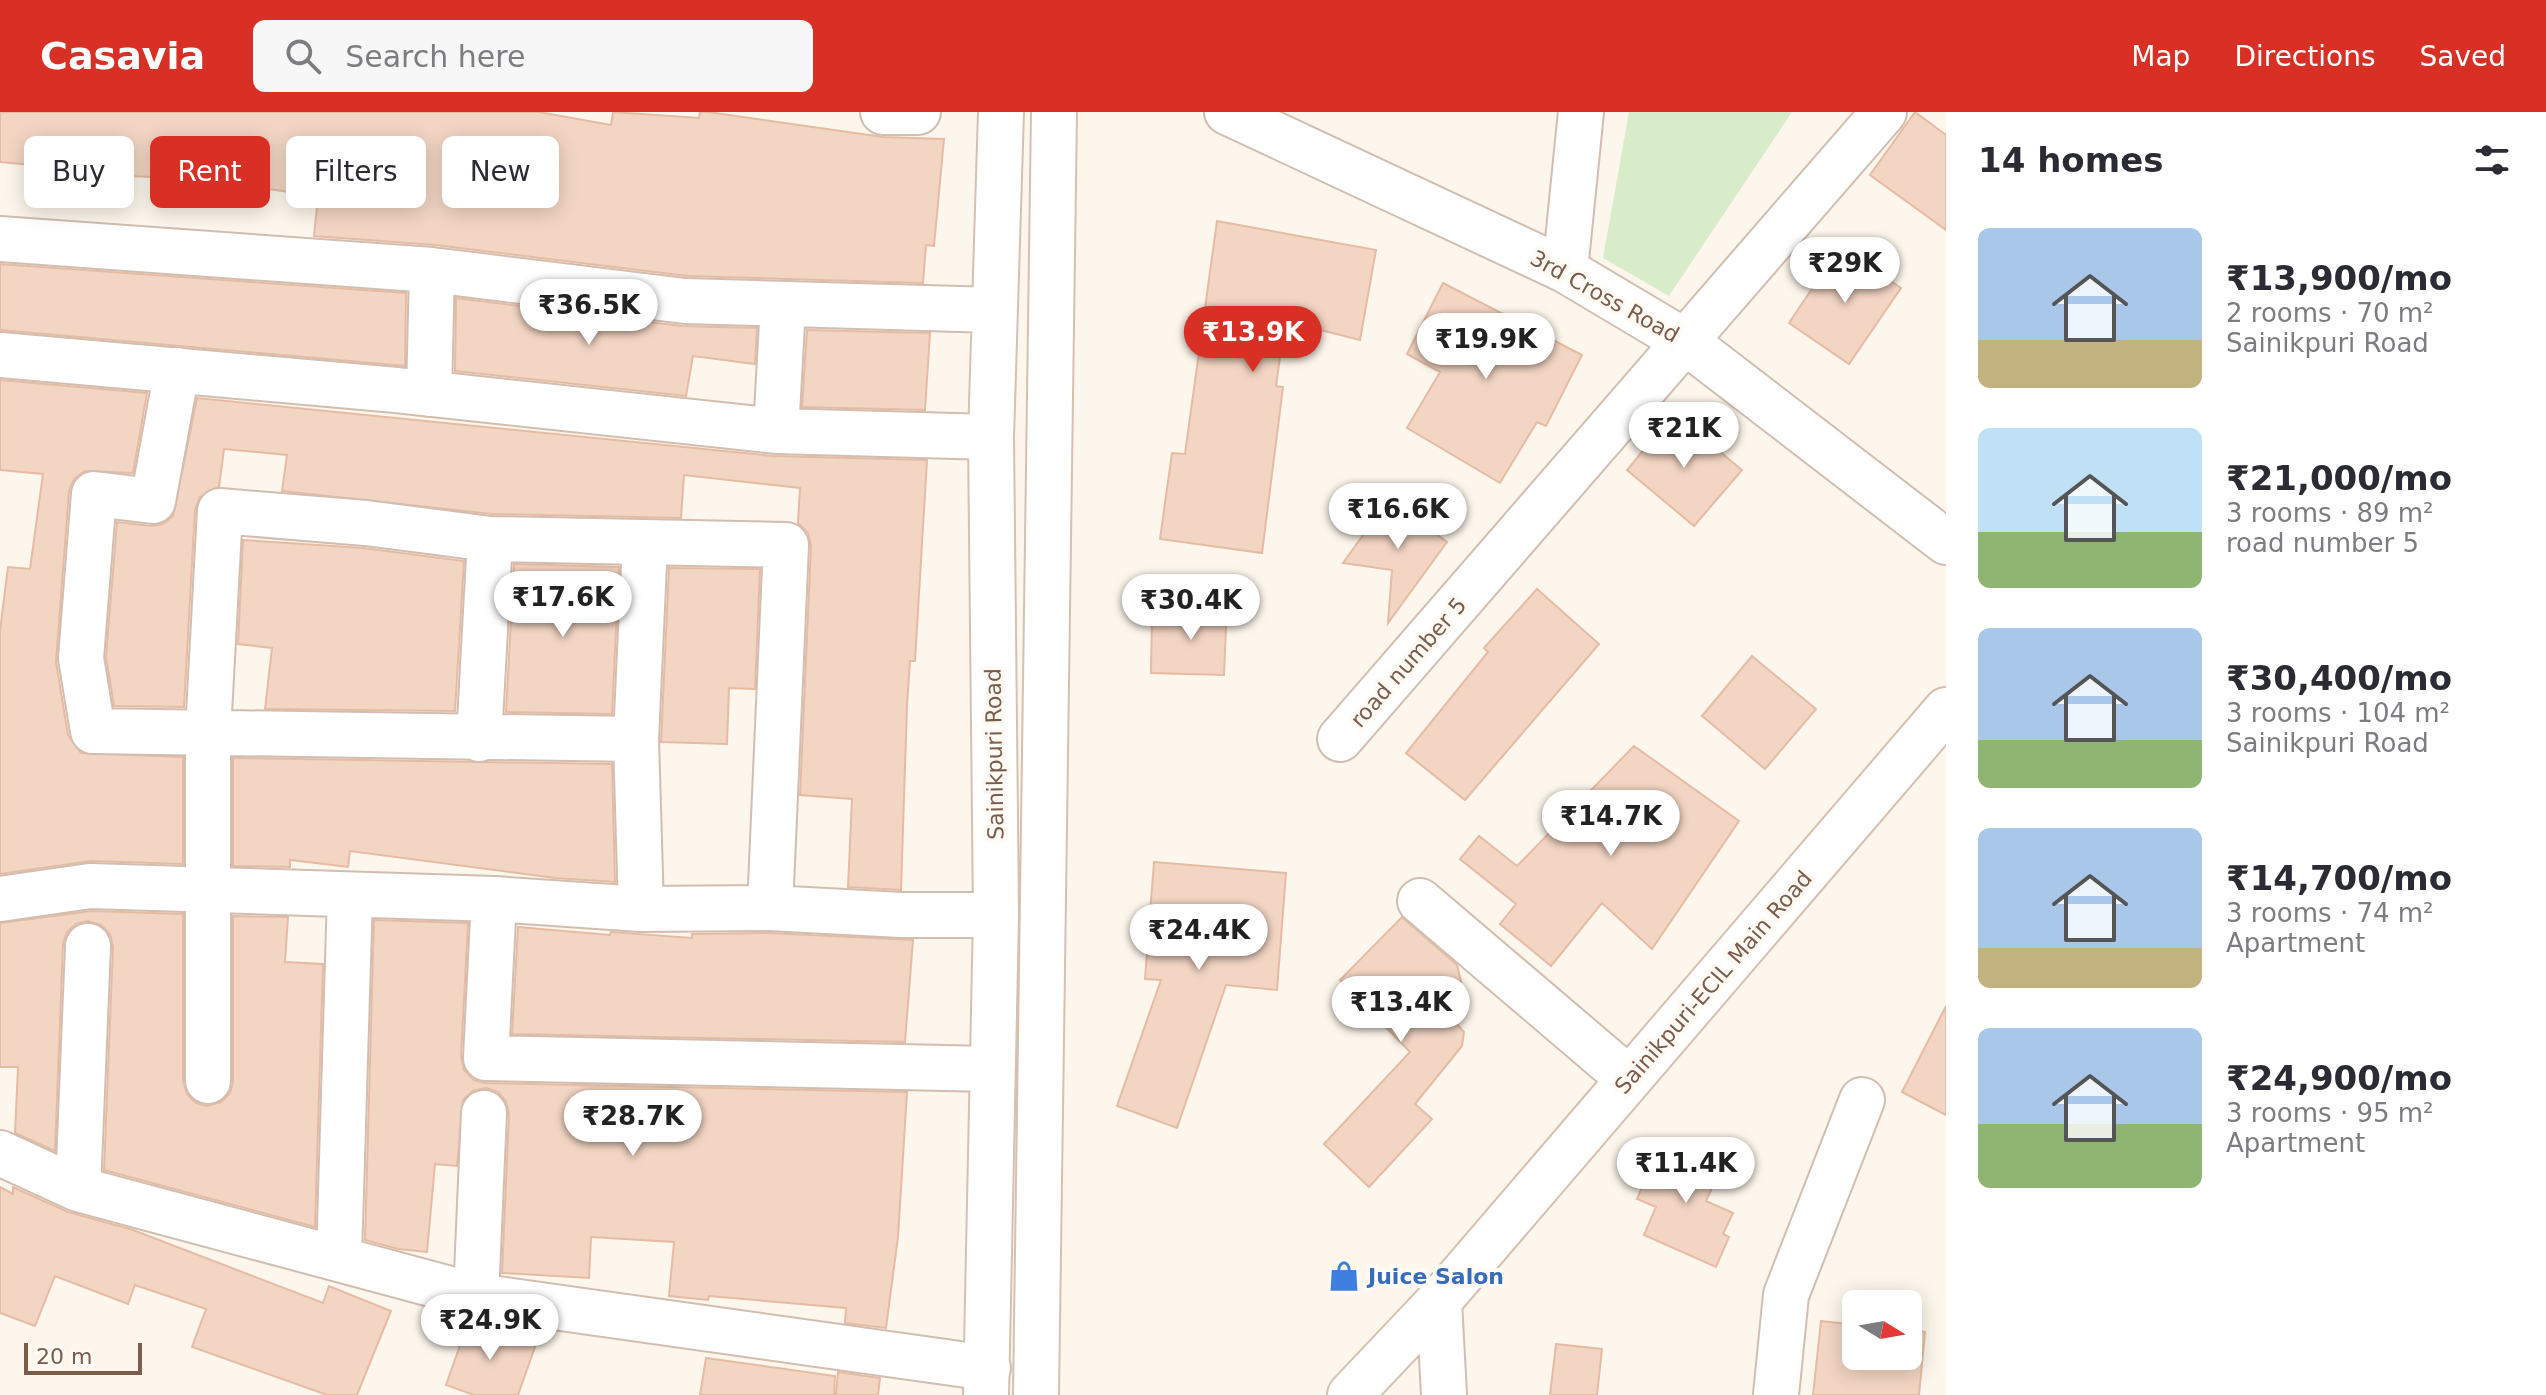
<!DOCTYPE html>
<html lang="en">
<head>
<meta charset="utf-8">
<style>
	:root { --surface:#fff; --page:#f7f7f7; --text:#2b2b33; --muted:#7c7c81; --accent:#d93025 }
	body { margin:0; font-family:"DejaVu Sans",sans-serif; background:var(--page); color:var(--text); height:100vh; display:flex; flex-direction:column; font-size:30px; white-space:nowrap }
	* { box-sizing:border-box; margin:0 }
	p { font-size:26px; color:var(--muted) }
	.icon { flex:none; width:44px; height:44px; fill:none; stroke:currentColor; stroke-width:2; stroke-linecap:round; stroke-linejoin:round }
	.map { position:relative; flex:1; overflow:hidden }
	.side { display:flex; flex-direction:column; background:var(--surface); width:600px }
	.side>* { flex:none }
	.hud { position:absolute; left:24px; top:24px; width:760px; height:72px; display:flex; gap:16px }
	.needle { width:52px; rotate:101deg }
	.tools { position:absolute; left:1842px; top:1178px; display:grid; gap:16px }
	.tools a { display:grid; place-items:center; width:80px; height:80px; border-radius:12px; background:var(--surface); box-shadow:0 4px 20px #0003; font-size:40px }
	.scale { position:absolute; left:24px; bottom:20px; width:118px; box-sizing:border-box; padding-left:8px; border:4px solid #7a5c4d; border-top:0; font-size:22px; line-height:28px; white-space:nowrap; color:#7a5c4d; -webkit-text-stroke:6px #fffaf3; paint-order:stroke }
	.price { position:absolute; translate:-50% -68px; padding:0 18px; border-radius:28px; background:#fff; color:#222; font-size:26px; line-height:52px; filter:drop-shadow(0 2px 4px #0008) }
	.price::after { content:''; position:absolute; left:50%; top:48px; width:24px; height:18px; margin-left:-12px; background:inherit; clip-path:polygon(0 0,100% 0,50% 100%) }
	.price.on { background:var(--accent); color:#fff }
	ul { padding:0; list-style:none }
	li { display:flex; align-items:center; gap:24px; height:200px; padding:0 32px }
	li span { display:grid; place-items:center; flex:none; width:224px; height:160px; border-radius:12px; color:#555 }
	li>.icon { margin-inline-start:auto }
	span .icon { width:96px; height:96px; fill:#fffc; stroke-width:1 }
	li b { font-size:34px }
	h2 { display:flex; justify-content:space-between; align-items:center; height:96px; padding:0 32px; font-size:34px }
	.pill { padding:0 28px; border-radius:12px; background:var(--surface); box-shadow:0 4px 20px #0003; font-size:28px; line-height:72px }
	.pill.on { background:var(--accent); color:#fff }
	header { display:flex; align-items:center; gap:48px; box-sizing:border-box; height:112px; padding:0 40px; background:var(--accent); color:#fff }
	header strong { font-size:38px }
	nav { display:flex; gap:44px; margin-inline-start:auto; font-size:28px }
	.search { width:560px; height:72px; background:var(--page); display:flex; align-items:center; gap:20px; box-sizing:border-box; padding:0 28px; border-radius:12px; color:var(--muted); font-size:30px }
	main { display:flex; flex:1; min-height:0 }
	.map>svg:first-child { display:block }
</style>
</head>
<body>
<header>
<strong>Casavia</strong>
<div class="search"><svg class="icon" aria-label="search" viewBox="0 0 24 24"><circle cx="10" cy="10" r="6"/><path d="M15 15l6 6"/></svg>Search here</div>
<nav><a>Map</a><a>Directions</a><a>Saved</a></nav>
</header>
<main>
<div class="map">
<svg width="1946" height="1283" viewBox="0 0 1946 1283">
	<rect width="100%" height="100%" fill="#fdf6ec"/>
	<path fill="#d8ecc9" d="M1629,0h163l-123,184 -66,-38z"/>
	<path fill="#f3d5c3" stroke="#e6bba3" stroke-width="2" d="M0,0h539l72,13 2,-13 86,6 1,-6h8l175,25 61,2 -10,107 -8,-1 -3,38 -236,-7 -252,-31 -121,-9 4,-40 -121,-17 -133,-6 1,-5 -65,-6z
		M1915,0l31,23v95l-76,-55z
		M1217,109l159,29 -16,90 -75,-19 -9,65 7,1 -21,166 -102,-14 12,-86 13,1z
		M1840,135l61,41 -52,76 -60,-41z
		M0,152l406,29 -1,73 -405,-36z
		M1443,171l139,72 -36,71 -9,-4 -37,61 -93,-55 33,-56 -33,-18z
		M456,186l226,28 75,2 -2,36 -62,-8 -7,40 -231,-25z
		M807,218l123,3 -5,77 -123,-3z
		M0,268l147,13 -14,80 -48,-2 -11,8 -5,12 -13,171 12,73 13,18 102,4v107l-92,-3 -91,13v-243l8,-64 22,2 13,-95 -43,-4z
		M197,286l576,58 154,4 -12,201h-5l-3,44 -6,185 -53,-3 4,-88 -52,-4 11,-249 -3,-13 -10,-10 2,-35 -116,-13 -3,43 -189,-4 -210,-23 5,-36 -63,-6 -5,38 -19,10 -5,13 -11,197 -70,-1 -8,-49 11,-135 34,4 12,-2 10,-8z
		M1674,301l68,57 -48,56 -67,-56z
		M1389,387l58,43 -59,81 4,-53 -49,-7z
		M243,428l120,8 101,13 -9,150 -190,-2 7,-61 -34,-4z
		M514,452l105,3 -7,147 -106,-2z
		M669,456l91,1 -5,120 -26,-1 -2,56 -66,-2z
		M1537,477l62,55 -134,156 -59,-47 82,-101 -4,-4z
		M1187,490h40l-3,73 -73,-2 1,-53 35,1z
		M1752,544l64,53 -51,60 -63,-53z
		M1634,634l105,75 -87,128 -50,-46 -51,63 -51,-42 16,-20 -56,-45 19,-23 38,30z
		M233,646l379,6 3,118 -60,-4 -205,-27 -2,16 -58,-7v7l-57,-1z
		M1154,750l132,11 -9,117 -51,-5 -49,143 -60,-22 44,-126 -16,-1z
		M91,799l92,3v167l4,13 9,9 11,3 14,-4 9,-9 3,-11v-166l55,1 -3,45 38,2 -8,263 -211,-57 9,-223 -3,-13 -9,-9 -13,-4 -12,3 -9,8 -4,12 -8,207 -40,-18 3,-66h-18v-144z
		M1402,805l55,48 8,33 -16,17 15,17 -2,14 -47,58 17,15 -63,68 -45,-43 86,-92 -70,-72z
		M374,808l94,3 -7,134 3,13 10,10 11,3 422,9 -9,145 -12,91 -41,-5 1,-15 -137,-12 -1,4 -39,-4 5,-54 -83,-5 -2,41 -87,-5 7,-159 -3,-13 -8,-9 -12,-4 -13,3 -10,9 -6,66 -22,-2 -8,88 -29,-3 -33,-9z
		M518,815l92,8 1,-3 81,6v-4l77,-1 144,7 -8,102 -393,-8z
		M1946,894v109l-44,-23z
		M1674,1033l48,21 -16,35 27,12 -10,21 6,3 -13,30 -72,-32 12,-28 -19,-8 20,-47 12,5z
		M0,1075l13,7v-7l55,25 65,18 190,73 6,-17 62,25 -34,84h-30l-135,-48 14,-38 -71,-24 -7,19 -73,-28 -20,50 -35,-13z
		M469,1208l67,24 -18,51h-44l-28,-10z
		M1821,1209l35,4v31h52v-26l17,2 -6,63h-106z
		M1556,1232l46,5 -5,46h-47z
		M706,1246l129,18 -1,19h-134z
		M838,1260l42,6 -2,17h-42z"/>
	<g fill="none" stroke-linecap="round" stroke-linejoin="round">
		<defs>
			<path id="minor" d="M883,0h35
				M1227,0l338,158 121,72 260,200
				M0,127l432,31 253,31 309,9
				M1565,158l16,-158
				M0,243l396,35 380,41 215,6
				M177,258l-24,131 -59,-7 -13,164 12,73 543,8
				M429,282l3,-124
				M776,319l7,-126
				M479,627l11,-200
				M1340,627l544,-627
				M0,787l90,-13 404,13 147,10 129,-1 131,7h95
				M494,787l-8,159 505,11
				M1420,789l209,178
				M641,797l-5,-170 9,-197
				M208,969v-349l12,-221 146,12 124,16 296,6 -16,363
				M0,1041l78,36 398,107 512,72
				M78,1077l10,-243
				M339,1146l11,-363
				M476,1184l8,-183
				M1439,1189l5,94
				M1776,1283l10,-100 76,-195"/>
			<path id="secondary" d="M986,1283l10,-480 -5,-478 10,-325
				M1036,1283l18,-1283
				M1350,1283l89,-94 507,-591"/>
		</defs>
		<use href="#minor" stroke="#d1beb0" stroke-width="48"/>
		<use href="#secondary" stroke="#d6c0b0" stroke-width="48"/>
		<use href="#minor" stroke="#fff" stroke-width="44"/>
		<use href="#secondary" stroke="#fff" stroke-width="44"/>
	</g>
	<defs>
		<symbol id="shop-bare" viewBox="-9 -9 18 18"><path d="M-5-2.5h2.3a2.7 3.5 0 0 1 5.4 0H5L5.5 6h-11ZM-1.5-2.5h3a1.5 2.3 0 0 0-3 0Z" fill="#3f7fe0" stroke="#fffaf3" stroke-width="2.5" paint-order="stroke"/></symbol>
	</defs>
	<g fill-rule="evenodd">
		<use href="#shop-bare" x="1322" y="1142" width="44" height="44"/>
	</g>
	<g text-anchor="middle" stroke-width="8" stroke-linejoin="round" paint-order="stroke">
		<g font-size="22" fill="#7a5c4d" stroke="#fffaf3">
			<text transform="translate(1605 184) rotate(29)" y="8">3rd Cross Road</text>
			<text transform="translate(1408 550) rotate(-49)" y="8">road number 5</text>
			<text transform="translate(994 642) rotate(-91)" y="8">Sainikpuri Road</text>
			<text transform="translate(1713 870) rotate(-49)" y="8">Sainikpuri-ECIL Main Road</text>
		</g>
		<g font-size="22" font-weight="bold" fill="#366cbe" stroke="#fffaf3" text-anchor="start">
			<text x="1368" y="1172">Juice Salon</text>
		</g>
	</g>
</svg>
<div class="tools">
<a><svg class="needle" viewBox="-14 -14 28 28"><path d="M0-13l5 13h-10z" fill="#e53935"/><path d="M0 13l5-13h-10z" fill="#7c7c81"/></svg></a>
</div>
<div class="scale">20 m</div>
<b class="price" style="left:1845px;top:193px">₹29K</b>
<b class="price" style="left:589px;top:235px">₹36.5K</b>
<b class="price on" style="left:1253px;top:262px">₹13.9K</b>
<b class="price" style="left:1486px;top:269px">₹19.9K</b>
<b class="price" style="left:1684px;top:358px">₹21K</b>
<b class="price" style="left:1398px;top:439px">₹16.6K</b>
<b class="price" style="left:563px;top:527px">₹17.6K</b>
<b class="price" style="left:1191px;top:530px">₹30.4K</b>
<b class="price" style="left:1611px;top:746px">₹14.7K</b>
<b class="price" style="left:1199px;top:860px">₹24.4K</b>
<b class="price" style="left:1401px;top:932px">₹13.4K</b>
<b class="price" style="left:633px;top:1046px">₹28.7K</b>
<b class="price" style="left:1686px;top:1093px">₹11.4K</b>
<b class="price" style="left:490px;top:1250px">₹24.9K</b>
<div class="hud">
<a class="pill">Buy</a>
<a class="pill on">Rent</a>
<a class="pill">Filters</a>
<a class="pill">New</a>
</div>
</div>
<section class="side">
<h2>14 homes<svg class="icon" aria-label="filters" viewBox="0 0 24 24"><path d="M4 7h16M4 17h16"/><circle cx="9" cy="7" r="2"/><circle cx="15" cy="17" r="2"/></svg></h2>
<ul>
<li><span style="background:linear-gradient(#a9c7e8 70%,#c2b280 0)"><svg class="icon" aria-label="home" viewBox="0 0 24 24"><path d="M3 11l9-7 9 7M6 9v11h12V9"/></svg></span><div><b>₹13,900/mo</b><p>2 rooms · 70 m²</p><p>Sainikpuri Road</p></div></li>
<li><span style="background:linear-gradient(#bfe0f5 65%,#8fb573 0)"><svg class="icon" aria-label="home" viewBox="0 0 24 24"><path d="M3 11l9-7 9 7M6 9v11h12V9"/></svg></span><div><b>₹21,000/mo</b><p>3 rooms · 89 m²</p><p>road number 5</p></div></li>
<li><span style="background:linear-gradient(#a9c7e8 70%,#8fb573 0)"><svg class="icon" aria-label="home" viewBox="0 0 24 24"><path d="M3 11l9-7 9 7M6 9v11h12V9"/></svg></span><div><b>₹30,400/mo</b><p>3 rooms · 104 m²</p><p>Sainikpuri Road</p></div></li>
<li><span style="background:linear-gradient(#a9c7e8 75%,#c2b280 0)"><svg class="icon" aria-label="home" viewBox="0 0 24 24"><path d="M3 11l9-7 9 7M6 9v11h12V9"/></svg></span><div><b>₹14,700/mo</b><p>3 rooms · 74 m²</p><p>Apartment</p></div></li>
<li><span style="background:linear-gradient(#a9c7e8 60%,#8fb573 0)"><svg class="icon" aria-label="home" viewBox="0 0 24 24"><path d="M3 11l9-7 9 7M6 9v11h12V9"/></svg></span><div><b>₹24,900/mo</b><p>3 rooms · 95 m²</p><p>Apartment</p></div></li>
</ul>
</section>
</main>
</body>
</html>
